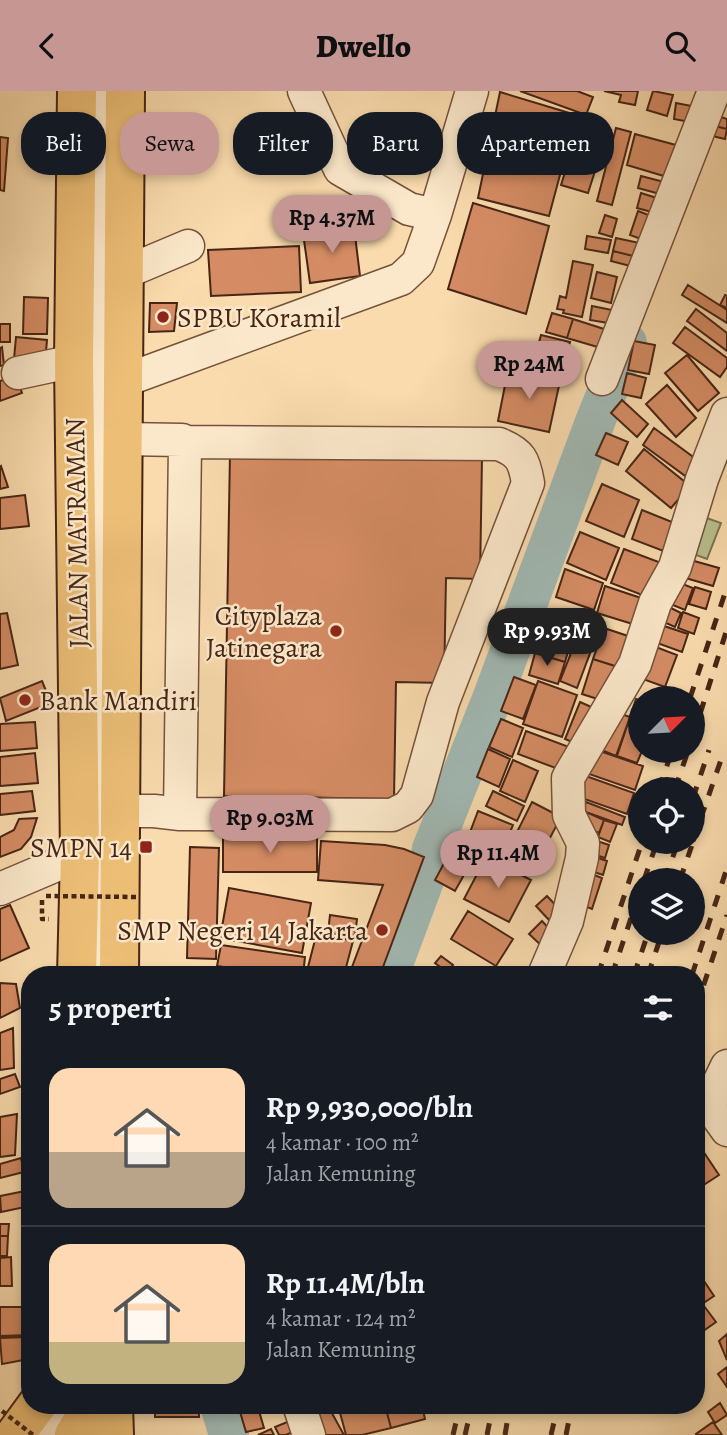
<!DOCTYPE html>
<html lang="id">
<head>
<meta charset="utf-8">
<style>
	:root { --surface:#171b24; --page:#20242c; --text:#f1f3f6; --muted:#9ea1a6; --line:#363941; --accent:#c59692 }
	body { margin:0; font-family:Alegreya,serif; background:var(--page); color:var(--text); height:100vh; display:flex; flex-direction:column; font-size:26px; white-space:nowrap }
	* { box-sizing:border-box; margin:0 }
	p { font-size:23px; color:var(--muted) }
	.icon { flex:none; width:38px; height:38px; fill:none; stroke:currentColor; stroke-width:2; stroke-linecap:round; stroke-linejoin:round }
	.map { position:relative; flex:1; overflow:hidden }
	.sheet { position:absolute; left:21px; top:875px; width:684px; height:448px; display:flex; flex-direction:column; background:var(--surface); border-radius:28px; box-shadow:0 4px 10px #0003 }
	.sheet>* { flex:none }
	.top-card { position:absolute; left:21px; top:21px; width:686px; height:63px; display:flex; gap:14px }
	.needle { width:46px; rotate:66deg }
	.buttons { position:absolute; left:628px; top:595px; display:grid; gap:14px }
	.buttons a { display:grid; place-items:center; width:77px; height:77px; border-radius:50%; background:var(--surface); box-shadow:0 4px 10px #0003; font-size:35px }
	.price { position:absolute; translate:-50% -60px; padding:0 16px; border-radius:24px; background:var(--accent); color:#111; font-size:23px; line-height:46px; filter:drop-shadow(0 2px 4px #0008) }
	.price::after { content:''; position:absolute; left:50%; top:42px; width:21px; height:16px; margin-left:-10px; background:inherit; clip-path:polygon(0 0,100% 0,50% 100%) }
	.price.current { background:#222; color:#fff }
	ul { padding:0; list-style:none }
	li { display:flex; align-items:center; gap:21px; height:175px; padding:0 28px }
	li+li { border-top:2px solid var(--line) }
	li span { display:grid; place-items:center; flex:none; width:196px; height:140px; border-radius:21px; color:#555 }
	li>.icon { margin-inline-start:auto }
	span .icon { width:84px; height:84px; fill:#fffc; stroke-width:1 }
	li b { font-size:30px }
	h2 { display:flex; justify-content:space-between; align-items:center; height:84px; padding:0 28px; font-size:30px }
	.pill { padding:0 24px; border-radius:28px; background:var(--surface); box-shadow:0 4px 10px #0003; font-size:24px; line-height:63px }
	.pill.current { background:var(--accent); color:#111 }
	header { display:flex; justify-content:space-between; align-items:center; height:91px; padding:0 28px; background:var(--accent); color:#111; font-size:32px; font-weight:800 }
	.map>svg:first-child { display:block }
</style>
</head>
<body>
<header><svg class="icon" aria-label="back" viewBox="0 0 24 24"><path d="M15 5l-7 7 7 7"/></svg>Dwello<svg class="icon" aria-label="search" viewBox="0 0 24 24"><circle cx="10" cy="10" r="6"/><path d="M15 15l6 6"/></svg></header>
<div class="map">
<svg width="727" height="1344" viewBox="0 0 727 1344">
	<rect width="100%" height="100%" fill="#f9dbad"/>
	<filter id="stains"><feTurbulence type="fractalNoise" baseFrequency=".00286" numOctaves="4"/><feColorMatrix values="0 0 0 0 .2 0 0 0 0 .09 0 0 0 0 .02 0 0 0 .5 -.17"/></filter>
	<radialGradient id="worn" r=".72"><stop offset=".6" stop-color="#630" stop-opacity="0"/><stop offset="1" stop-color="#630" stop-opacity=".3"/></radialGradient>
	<path fill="#b8c18e" stroke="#807352" stroke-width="2" d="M701,425l20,7 -14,36 -19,-7z"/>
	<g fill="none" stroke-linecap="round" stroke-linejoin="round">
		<path stroke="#a1b9b4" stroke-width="40" d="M389,884l40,-108 3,-18 60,-150 103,-277 32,-79
			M220,1314l9,30"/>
	</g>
	<path fill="#d58c64" stroke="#472515" stroke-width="2" d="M520,0h57l16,6 -7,18z
		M604,0h34l-3,14 -16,-3 2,-7z
		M653,0l20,4 -6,21 -20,-6z
		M500,1l76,23 -27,101 -71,-18z
		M676,12l26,5 -2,16 -26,-5z
		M718,25l9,3v10l-12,-3z
		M715,35l12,3 -2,10 -13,-3z
		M616,37l15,4 -19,73 -15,-4z
		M583,43l24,7 -6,24 -25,-7z
		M635,43l41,11 -9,32 -40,-12z
		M0,46l8,1 -4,53 -4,-1z
		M569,69l27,8 -8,25 -27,-8z
		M641,85l23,6 -4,12 -22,-6z
		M641,102l22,7 -4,14 -22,-6z
		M473,112l76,23 -23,88 -78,-25z
		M638,120l16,6 -8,24 -16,-6z
		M605,124l12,4 -5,18 -13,-4z
		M354,136l6,49 -50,7 -7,-50z
		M587,145l24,4 -3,13 -23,-4z
		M616,147l28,6 -3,14 -28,-7z
		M299,155l2,46 -90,4 -3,-46z
		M613,160l28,7 -3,10 -27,-7z
		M573,170l20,4 -11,52 -19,-4 1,-3 -7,-1 3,-13 6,2z
		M597,181l20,5 -6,26 -20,-5z
		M688,194l39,25v13l-45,-28z
		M725,204l2,1v12l-7,-3z
		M24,206l24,1 -1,36h-24z
		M150,212h27l-3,28 -25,1z
		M592,215l25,5 -3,13 -24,-4z
		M696,218l31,24v18l-40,-30z
		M552,222l21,6 -6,19 -21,-6z
		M573,228l34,11 -6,18 -34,-10z
		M0,233h10v18h-10z
		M685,236l42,31v9l-7,10 -47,-34z
		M541,244l29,7 -4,12 -28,-8z
		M16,246l31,3 -2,23 -31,-4z
		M634,250l21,4 -6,29 -21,-4z
		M2,256l2,18 -4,1v-18z
		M538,262l29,7 -5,21 -29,-7z
		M687,264l32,38 -21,18 -33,-38z
		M508,279l52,11 -11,51 -51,-11z
		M627,282l19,5 -5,20 -19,-4z
		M16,285l6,17 -22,8v-20z
		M667,294l29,33 -20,19 -30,-33z
		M622,309l26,24 -11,13 -26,-24z
		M654,337l46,34 -12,16 -45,-33z
		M606,342l22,9 -10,23 -22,-10z
		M644,358l46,37 -19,22 -45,-37z
		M230,362l252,5 -2,121 -34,-1 -2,105 -48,-1 -2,117 -170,-3z
		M1,375l7,21 -8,2v-22z
		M602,393l37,16 -15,37 -38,-16z
		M25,404l4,31 -29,3v-31z
		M642,419l35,14 -11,28 -34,-13z
		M580,441l39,16 -13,32 -39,-17z
		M624,458l40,15 -14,34 -39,-15z
		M687,468l32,9 -6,18 -31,-9z
		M565,478l38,14 -9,27 -38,-13z
		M672,489l21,8 -8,22 -22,-9z
		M605,495l42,14 -8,26 -42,-13z
		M695,496l16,5 -5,17 -17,-5z
		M665,514l16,8 -6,14 -16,-7z
		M683,521l16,6 -5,16 -16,-6z
		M7,522l11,52 -18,4v-55z
		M585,527l16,6 -24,64 -17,-7z
		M652,531l36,12 -6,18 -36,-13z
		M543,534l30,9 -8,28 -30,-9z
		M604,537l27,9 -10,31 -28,-9z
		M648,553l29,11 -12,32 -28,-10z
		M535,562l30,9 -7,22 -29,-9z
		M593,568l28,9 -11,35 -28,-9z
		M514,586l22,8 -13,34 -22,-8z
		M42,590l9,22 -45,18 -6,-23z
		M538,590l39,14 -15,42 -39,-13z
		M636,608l4,1 2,51 -5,12 -20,-7z
		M580,611l16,7 -15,37 -16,-7z
		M613,620l17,6 -14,39 -17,-7z
		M501,628l22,9 -11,29 -23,-10z
		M35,631l2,26 -37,3v-27z
		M526,640l43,16 -8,23 -43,-16z
		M488,658l22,10 -11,28 -22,-10z
		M597,659l46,16 -8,24 -46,-16z
		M35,662l3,30 -38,3v-29z
		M513,669l25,11 -13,31 -25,-11z
		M583,684l51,18 -7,21 -51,-18z
		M32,700l3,20 -35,4v-21z
		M493,700l31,15 -7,15 -31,-15z
		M532,711l29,15 -20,38 -28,-15z
		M586,711l39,15 -3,8 -39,-14z
		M478,720l35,14 -10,24 -34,-14z
		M586,721l18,8 -5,13 -19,-8z
		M37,727l-6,19 -10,12 -21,8v-20l14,-7 5,-11z
		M604,729l13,4 -7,18 -12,-5z
		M223,746l94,1v34h-94z
		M457,748l21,11 -23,41 -20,-11z
		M321,750l64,4 19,4 20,8 -44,118h-31l34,-90 -65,-5z
		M597,750l12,4 -4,13 -12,-4z
		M190,756l29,1 -3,111 -29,-1z
		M592,765l15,5 -4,14 -15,-5z
		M486,766l45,23 -22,42 -45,-23z
		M587,781l15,6 -10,31 -16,-6z
		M229,797l82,15 -9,50 -82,-15z
		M547,805l13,14 -11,10 -13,-14z
		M10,814l19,43 -29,13v-52z
		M468,820l45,28 -17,27 -45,-27z
		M330,824l27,4 -2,17 -27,-3z
		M542,830l13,14 -12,12 -14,-13z
		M317,841l36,9 -9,34h-38z
		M221,854l84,12 -2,18h-26l-60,-9z
		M441,865l12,9 -6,7 -12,-9z
		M180,878l40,6h-41z
		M0,892l16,1 4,24 -20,10z
		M13,937l1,40 -14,2v-37z
		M15,983l5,13 -20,7v-15z
		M17,1023l-2,41 -15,2v-40z
		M701,1057l18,27 -23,15v-39z
		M21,1067l3,14 -24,6v-14z
		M30,1099v16l-29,6 -1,-16z
		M0,1133h9l-1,12h-8z
		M0,1145h8l-1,20h-7z
		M11,1166l1,29h-12v-28z
		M700,1184l14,21 -18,12v-30z
		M704,1215l12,16 -20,14v-24z
		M0,1216h30v28l-30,1z
		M727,1243v26l-8,-19z
		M29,1246v22l-27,5 -2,-26z
		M727,1276v20l-9,-13z
		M720,1312l7,12 -12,8 -7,-11z
		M155,1314h44v12h-44z
		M238,1314h44l-23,6 5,17 -18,4z
		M355,1314h30l6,23 -29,7h-16l-7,-26z
		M385,1314h37l3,14 -34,9z
		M328,1315l16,29h-31l-9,-16z
		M292,1329l5,10 -11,5h-7l-4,-8z
		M713,1331l9,13h-25l-1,-1z
		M271,1338l3,6h-16z"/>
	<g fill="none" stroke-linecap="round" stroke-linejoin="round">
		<defs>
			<path id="minor" d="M304,0l36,78 69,40 26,6
				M124,182l64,-27
				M18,282l56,-12
				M602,288l112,-288
				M123,290l278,-102 17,-16 17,-48 37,-124
				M120,720h34l26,3 5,-369 -3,-5 -59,-1
				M180,723l212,1 16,-8 9,-12 26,-93 85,-219c-4,-23 -7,-30 -29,-39l-315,-2
				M0,798l80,-34
				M98,884l6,-693 -2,-191
				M544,884l23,-54 15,-63 1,-15 -14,-28 -1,-37 67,-114 20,-61 20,-36 27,-88 25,-65
				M727,975l-17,35 2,8 15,21
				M299,1314l10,30
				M50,1344l17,-30"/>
			<path id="major" d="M77,884l3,-120 -6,-494 3,-270
				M119,884l6,-884
				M113,1314l1,30
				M15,1344l22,-30
				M74,1344l18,-30"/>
		</defs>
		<use href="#minor" stroke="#74523b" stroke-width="35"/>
		<use href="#major" stroke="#472515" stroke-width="42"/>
		<path stroke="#472515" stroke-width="4.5" stroke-dasharray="5 3.5" stroke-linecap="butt" d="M42,809v19h7"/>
		<use href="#minor" stroke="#fbe8ca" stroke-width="32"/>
		<use href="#major" stroke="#ecbe76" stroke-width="38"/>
		<path stroke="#472515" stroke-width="5" stroke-dasharray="12 12" stroke-linecap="butt" d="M690,607l37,-111
			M693,645l34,-107
			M659,698l13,-38
			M675,698l13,-38
			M693,707l16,-48
			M693,750l30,-87
			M644,789l13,-38
			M665,789l13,-38
			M680,789l13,-38
			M598,884l44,-133
			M612,884l28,-84
			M634,884l14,-42
			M648,884l14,-42
			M692,884l35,-107
			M696,917l31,-93
			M453,1344l7,-30
			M465,1344l7,-30
			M487,1344l6,-30
			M505,1344l5,-30
			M551,1344l7,-30
			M566,1344l6,-30"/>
		<path stroke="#472515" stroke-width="4.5" stroke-dasharray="5 3.5" stroke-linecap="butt" d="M46,805l92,1
			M2,1320l31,24"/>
	</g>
	<g fill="#8f2418" stroke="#fbe8ca" stroke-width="2.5">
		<circle cx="163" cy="226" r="7"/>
		<circle cx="336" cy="540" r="7"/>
		<circle cx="25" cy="609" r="7"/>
		<rect x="139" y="749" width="14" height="14" rx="3.5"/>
		<circle cx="382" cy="839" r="7"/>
	</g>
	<g text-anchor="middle" stroke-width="5" stroke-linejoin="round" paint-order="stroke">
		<g font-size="28" fill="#472515" stroke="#fbe8ca" text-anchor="end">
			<text x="177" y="236" text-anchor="start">SPBU Koramil</text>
			<text x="322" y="534">Cityplaza<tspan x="322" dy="32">Jatinegara</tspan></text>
			<text x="39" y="619" text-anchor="start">Bank Mandiri</text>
			<text x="132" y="766">SMPN 14</text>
			<text x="368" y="849">SMP Negeri 14 Jakarta</text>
		</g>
		<g font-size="28" fill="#472515" stroke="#fbe8ca">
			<text transform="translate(76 442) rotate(-91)" y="10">JALAN MATRAMAN</text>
		</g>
	</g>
	<rect width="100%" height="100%" filter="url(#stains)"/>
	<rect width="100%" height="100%" fill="url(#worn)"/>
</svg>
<div class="buttons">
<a><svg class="needle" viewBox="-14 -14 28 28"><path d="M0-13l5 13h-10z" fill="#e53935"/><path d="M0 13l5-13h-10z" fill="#9ea1a6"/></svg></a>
<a><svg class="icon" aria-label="locate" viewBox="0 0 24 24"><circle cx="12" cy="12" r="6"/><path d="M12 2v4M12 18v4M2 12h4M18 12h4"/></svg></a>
<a><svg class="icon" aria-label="layers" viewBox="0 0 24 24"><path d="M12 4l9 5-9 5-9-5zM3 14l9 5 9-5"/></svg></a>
</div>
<b class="price" style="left:332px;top:164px">Rp 4.37M</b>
<b class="price" style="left:529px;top:310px">Rp 24M</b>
<b class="price current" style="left:547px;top:577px">Rp 9.93M</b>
<b class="price" style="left:270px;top:764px">Rp 9.03M</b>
<b class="price" style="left:498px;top:799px">Rp 11.4M</b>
<div class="top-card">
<a class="pill">Beli</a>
<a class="pill current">Sewa</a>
<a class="pill">Filter</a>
<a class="pill">Baru</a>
<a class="pill">Apartemen</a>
</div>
<section class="sheet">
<h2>5 properti<svg class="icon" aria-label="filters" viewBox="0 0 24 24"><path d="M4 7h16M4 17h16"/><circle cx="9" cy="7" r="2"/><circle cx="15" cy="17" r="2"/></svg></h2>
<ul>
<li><span style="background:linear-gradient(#ffd9b3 60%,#b9a48a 0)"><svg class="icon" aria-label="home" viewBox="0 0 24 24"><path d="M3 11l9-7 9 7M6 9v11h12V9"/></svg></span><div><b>Rp 9,930,000/bln</b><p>4 kamar · 100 m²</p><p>Jalan Kemuning</p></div></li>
<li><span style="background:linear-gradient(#ffd9b3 70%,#c2b280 0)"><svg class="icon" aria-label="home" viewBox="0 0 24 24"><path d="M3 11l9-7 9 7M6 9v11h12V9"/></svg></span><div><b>Rp 11.4M/bln</b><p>4 kamar · 124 m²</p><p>Jalan Kemuning</p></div></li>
</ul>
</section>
</div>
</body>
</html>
